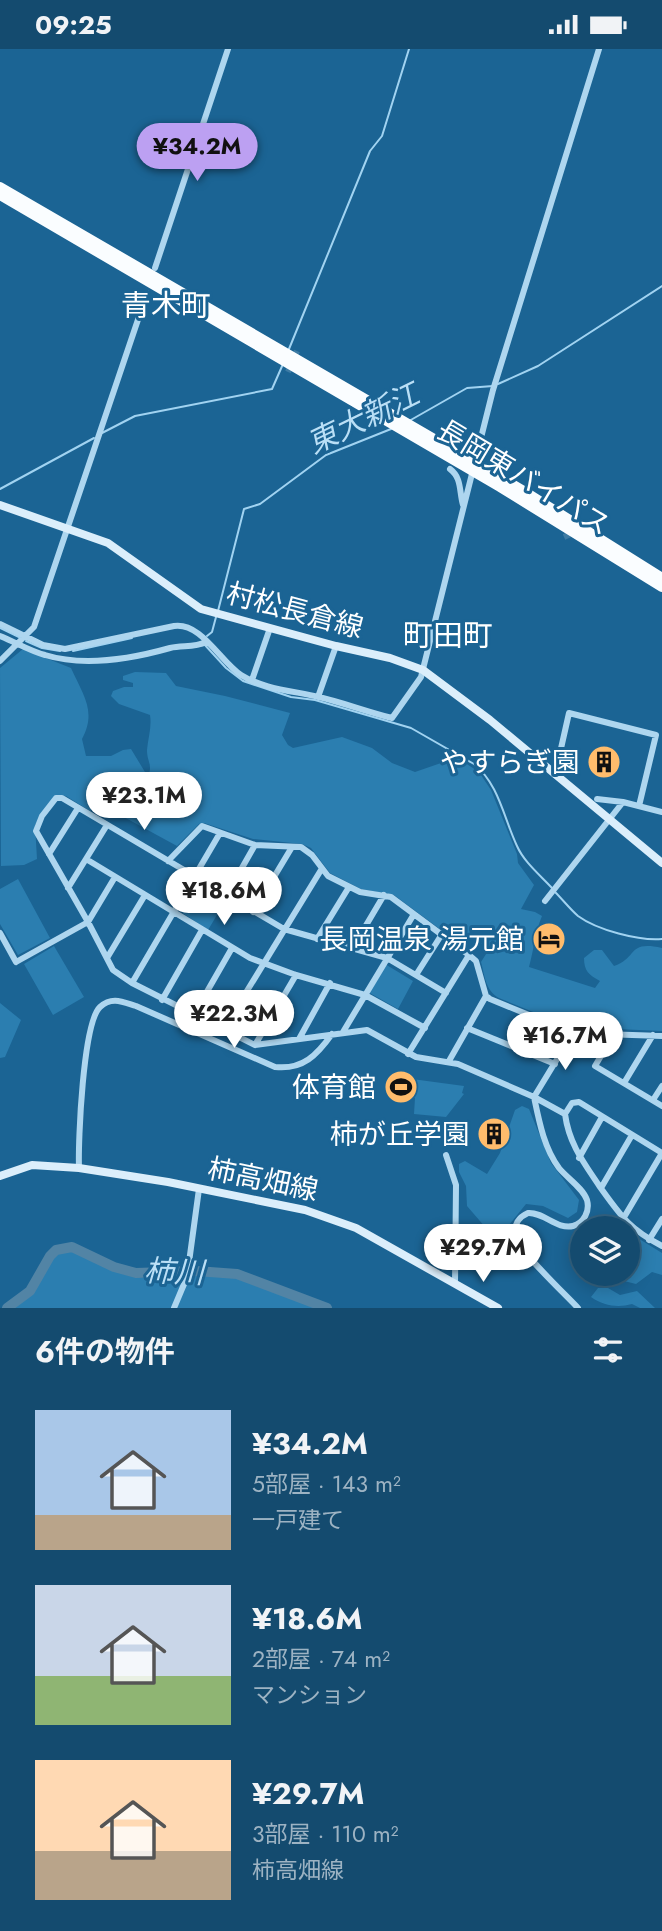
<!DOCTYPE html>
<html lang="ja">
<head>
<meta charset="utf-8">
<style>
	:root { --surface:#144b6f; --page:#1d5274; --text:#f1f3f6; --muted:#9db3c3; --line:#336382; --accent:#bca0f2 }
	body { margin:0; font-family:Jost,"Noto Sans JP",sans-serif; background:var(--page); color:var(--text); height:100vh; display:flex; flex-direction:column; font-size:26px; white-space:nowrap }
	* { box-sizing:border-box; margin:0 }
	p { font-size:23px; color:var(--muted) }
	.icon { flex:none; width:38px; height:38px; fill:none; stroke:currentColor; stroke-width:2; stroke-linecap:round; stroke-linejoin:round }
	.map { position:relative; height:1259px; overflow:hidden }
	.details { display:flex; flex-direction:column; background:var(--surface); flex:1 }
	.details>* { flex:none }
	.buttons { position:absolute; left:570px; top:1167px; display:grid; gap:14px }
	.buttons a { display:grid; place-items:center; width:70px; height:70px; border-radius:50%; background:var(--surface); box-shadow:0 4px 18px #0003,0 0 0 2px var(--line); font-size:35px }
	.price { position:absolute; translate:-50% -60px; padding:0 16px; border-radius:24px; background:#fff; color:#222; font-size:23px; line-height:46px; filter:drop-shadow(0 2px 4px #0008) }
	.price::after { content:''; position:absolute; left:50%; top:42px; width:21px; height:16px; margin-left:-10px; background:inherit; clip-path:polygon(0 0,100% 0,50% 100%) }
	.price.active { background:var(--accent); color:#111 }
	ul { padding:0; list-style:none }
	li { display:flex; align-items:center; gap:21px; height:175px; padding:0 35px }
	li span { display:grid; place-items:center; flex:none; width:196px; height:140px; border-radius:0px; color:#555 }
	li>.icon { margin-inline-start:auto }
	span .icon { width:84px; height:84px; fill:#fffc; stroke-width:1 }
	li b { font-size:30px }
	h2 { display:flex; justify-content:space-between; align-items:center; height:84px; padding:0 35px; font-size:30px }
	.status { display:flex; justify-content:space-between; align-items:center; height:49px; padding:0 35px; background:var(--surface); direction:ltr }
	.status svg { height:19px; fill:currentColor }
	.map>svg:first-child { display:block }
</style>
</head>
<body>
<div class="status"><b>09:25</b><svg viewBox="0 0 49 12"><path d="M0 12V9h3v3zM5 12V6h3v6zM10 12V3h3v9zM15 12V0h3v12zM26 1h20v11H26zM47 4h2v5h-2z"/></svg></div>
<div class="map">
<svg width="662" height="1259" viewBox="0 0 662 1259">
	<rect width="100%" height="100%" fill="#1b6494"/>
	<path fill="#2b7eb0" d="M23,600l48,19c12,27 26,43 11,71l4,17h25l12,-6 8,-1 17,28c5,-13 -1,-15 -1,-27 1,-12 5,-23 3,-35l-31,-11 -8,-8 2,-5 11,-4h9v-4l-10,-3v-4l12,-4 31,1 10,13 49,10 65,17 -8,22 6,10 5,3 49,-11 30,11 20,15 23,9 26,-9 9,-10 29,19 12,18 26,64 1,9 16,22 -13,24 14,3 7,4c-7,17 -8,33 -13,51l66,21 5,-7c-11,-6 -16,-10 -16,-23l10,-8h8l12,16c24,-8 13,-26 48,-18v83l-92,-4 -71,-29c-14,-8 -14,-22 -18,-36l7,-11 -8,-9 -8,-4 -12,6 -66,-49 -33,-6 -31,-16 -19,-25 -9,-4 -49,-5 -49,-16 -5,1 -22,22 -77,-42 -10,7 -24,-15 -9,-1 -22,30 2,34 -13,6 -23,1 -1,-198z
		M18,830l32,59 -32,17 -18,-31v-35z
		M195,833l31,18 -18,30 -30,-20z
		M54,897l30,51 -31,18 -29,-51z
		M385,915l28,17 -15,28 -30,-17z
		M0,954l21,17 -16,37 -5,1z
		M392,1029l18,3 -1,15 -18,-2z
		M412,1030l52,7 -2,7 2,1 -18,23 -32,-3 1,-16h-6z
		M522,1057l7,3 22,54 28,37 -2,12 -9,6 -25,-12 -17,-2 -17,21 -17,10 -25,-29 -1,-20 -7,-14v-8l6,-3 22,13 13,-21 15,-43z
		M628,1183l34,21v22l-10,-3 -16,12 -40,-10h32z
		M62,1201c25,0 49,24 76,27 20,3 40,-3 60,-3 39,0 84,16 118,34h-305c7,-5 18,-10 22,-17 10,-15 12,-31 29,-41z
		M598,1239h10l12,7 17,-4 18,17h-15l-8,-4c-14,4 -28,2 -41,-7z"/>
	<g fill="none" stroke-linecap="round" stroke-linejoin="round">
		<path stroke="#a1d3f1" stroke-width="2" d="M289,300l81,-198 12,-15 27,-87
			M498,335l40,-18 124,-80
			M409,372l58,-33 26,-2
			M102,384l33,-17 137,-27 11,-25
			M0,440l94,-51
			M218,562l26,-102 16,-5 66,-49 65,-26
			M0,579l21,10
			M207,587l5,-4 4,-15
			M26,592l16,7 18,3
			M204,595l22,24 17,13 48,16 24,3 96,28 63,36c25,20 30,55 43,82 7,16 23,29 35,42
			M73,602l59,-13
			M555,843c8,8 15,17 23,24 19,14 61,25 84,23"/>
		<path stroke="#5284a5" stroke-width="10" d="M7,1259l23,-17 20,-35 6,-6 16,-3 42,20 22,6 60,-2 41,3 90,34"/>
		<path stroke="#3d7ba4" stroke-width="6" stroke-dasharray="6 3" stroke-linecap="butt" d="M288,323l9,-21
			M564,488l34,-15"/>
		<path stroke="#aed6ef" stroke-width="6" d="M155,219l73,-219
			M450,420c12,9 9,22 13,36
			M0,575l43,21 22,4 109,-23c27,-4 46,35 67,49 22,14 53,16 78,22 25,6 49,15 73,21l29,-41 72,-287 106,-341
			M0,587c15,6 30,15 45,19 39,12 86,4 125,-7 13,-3 24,0 36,-6
			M0,612l34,-34 113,-334
			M252,631l18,-52
			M318,648l18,-51
			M555,726l14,-62 87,22 -17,71
			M597,750l26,3
			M49,805l29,-46
			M86,810l164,99 46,17 69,20 60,33
			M168,812l34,-35 53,19 46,2 11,8 16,21 32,16 31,5 78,58 7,6 10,35 4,3 83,34 89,3
			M68,839l39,-63
			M226,847l29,-51
			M545,852l78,-99 39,10
			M253,863l39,-65
			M0,884l16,29 72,-40 27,-45
			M317,890l32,-52
			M352,900l32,-54
			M107,909l38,-63
			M416,926l26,-41
			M132,934l88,-150
			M446,944l-59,-35 -103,-29 -222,-131h-6l-14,18 -6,15 52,91 25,48 19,13 123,62 112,-15 49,27 42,7 76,33c5,24 10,51 25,71 8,10 24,20 28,32 3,11 -3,23 -14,26 -16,4 -29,-14 -45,-13 -9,4 -15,12 -13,23 4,15 50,58 63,72
			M162,951l40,-70
			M193,967l39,-68
			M467,979l88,36
			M223,981l98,-160
			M343,983l71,-118
			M614,985l-19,32 67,40
			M299,990l31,-56
			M255,996l41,-70
			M408,1005l61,-99
			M449,1012l37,-65
			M624,1034l29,-48
			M653,1051l9,-14
			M565,1065l-31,-17 39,-64
			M662,1104l-83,-51 -7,1 -7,11c4,30 19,49 35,73 21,29 29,42 62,59
			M446,1106l10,30 -1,99
			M579,1109l23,-41
			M79,1119c-1,-27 4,-145 21,-161 12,-11 23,-5 36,-1l139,61c28,3 42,-12 57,-33
			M601,1139l31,-53
			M623,1170l39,-66
			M649,1191l13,-21
			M174,1259l13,-31 12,-88"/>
		<path stroke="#dbeefb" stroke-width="8" d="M0,456l108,38 93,66 135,37 54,12 33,12 67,50 172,143
			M0,1127l32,-11 47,3 89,14 137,28 51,18 142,80"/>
		<path stroke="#fafdff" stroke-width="10" d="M0,138l522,303 140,88
			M0,146l500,292 162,100"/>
	</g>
	<defs>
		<symbol id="building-disc" viewBox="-11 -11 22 22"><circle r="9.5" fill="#ffbc6c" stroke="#1b6494"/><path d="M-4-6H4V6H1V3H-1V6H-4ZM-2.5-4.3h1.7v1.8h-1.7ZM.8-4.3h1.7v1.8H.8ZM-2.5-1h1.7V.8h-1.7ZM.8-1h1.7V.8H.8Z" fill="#111"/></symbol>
		<symbol id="hotel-disc" viewBox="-11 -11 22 22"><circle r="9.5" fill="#ffbc6c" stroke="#1b6494"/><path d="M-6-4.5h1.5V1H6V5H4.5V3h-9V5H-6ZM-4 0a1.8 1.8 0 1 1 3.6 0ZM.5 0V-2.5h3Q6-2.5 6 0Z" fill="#111"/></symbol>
		<symbol id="stadium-disc" viewBox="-11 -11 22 22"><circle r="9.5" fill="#ffbc6c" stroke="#1b6494"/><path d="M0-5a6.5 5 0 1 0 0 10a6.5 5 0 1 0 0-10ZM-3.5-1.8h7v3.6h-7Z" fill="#111"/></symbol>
	</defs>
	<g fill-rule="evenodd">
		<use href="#building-disc" x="585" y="694" width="38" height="38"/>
		<use href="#hotel-disc" x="530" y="871" width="38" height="38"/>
		<use href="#stadium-disc" x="382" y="1019" width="38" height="38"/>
		<use href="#building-disc" x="475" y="1066" width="38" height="38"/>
	</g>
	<g text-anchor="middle" stroke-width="6" stroke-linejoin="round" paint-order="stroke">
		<g font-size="28" fill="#fff" stroke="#1b6494">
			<text transform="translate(524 428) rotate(31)" y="10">長岡東バイパス</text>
			<text transform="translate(295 561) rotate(15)" y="10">村松長倉線</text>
			<text transform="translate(263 1130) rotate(12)" y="10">柿高畑線</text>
		</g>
		<g font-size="28" fill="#fff" stroke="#1b6494" text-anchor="end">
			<text x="580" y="723">やすらぎ園</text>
			<text x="524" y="900">長岡温泉 湯元館</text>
			<text x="376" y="1048">体育館</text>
			<text x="470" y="1095">柿が丘学園</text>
		</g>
		<g font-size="30" fill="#fff" stroke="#1b6494">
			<text x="166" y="267">青木町</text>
			<text x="448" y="597">町田町</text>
		</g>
		<g font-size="30" font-style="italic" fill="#badff6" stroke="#1b6494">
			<text transform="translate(363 370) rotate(-26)" y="10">東大新江</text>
			<text transform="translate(174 1223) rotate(2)" y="10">柿川</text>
		</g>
	</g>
</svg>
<div class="buttons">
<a><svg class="icon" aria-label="layers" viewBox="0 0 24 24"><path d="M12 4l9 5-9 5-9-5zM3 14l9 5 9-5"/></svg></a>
</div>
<b class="price active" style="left:197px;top:134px">¥34.2M</b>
<b class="price" style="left:144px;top:783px">¥23.1M</b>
<b class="price" style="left:224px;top:878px">¥18.6M</b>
<b class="price" style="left:234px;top:1001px">¥22.3M</b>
<b class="price" style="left:565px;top:1023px">¥16.7M</b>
<b class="price" style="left:483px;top:1235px">¥29.7M</b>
</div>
<section class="details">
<h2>6件の物件<svg class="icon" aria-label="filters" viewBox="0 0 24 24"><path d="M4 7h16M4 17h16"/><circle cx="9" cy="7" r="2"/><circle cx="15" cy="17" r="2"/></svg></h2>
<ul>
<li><span style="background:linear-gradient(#a9c7e8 75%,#b9a48a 0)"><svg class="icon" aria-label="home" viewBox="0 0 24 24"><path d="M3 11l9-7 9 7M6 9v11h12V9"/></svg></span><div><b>¥34.2M</b><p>5部屋 · 143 m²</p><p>一戸建て</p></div></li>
<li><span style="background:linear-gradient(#c9d6e8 65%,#8fb573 0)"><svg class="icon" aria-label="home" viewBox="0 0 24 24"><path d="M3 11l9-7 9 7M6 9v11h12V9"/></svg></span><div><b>¥18.6M</b><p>2部屋 · 74 m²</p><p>マンション</p></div></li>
<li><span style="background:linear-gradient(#ffd9b3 65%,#b9a48a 0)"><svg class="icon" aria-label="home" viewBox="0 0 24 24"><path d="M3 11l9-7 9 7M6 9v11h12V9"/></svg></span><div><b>¥29.7M</b><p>3部屋 · 110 m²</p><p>柿高畑線</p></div></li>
</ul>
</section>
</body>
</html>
